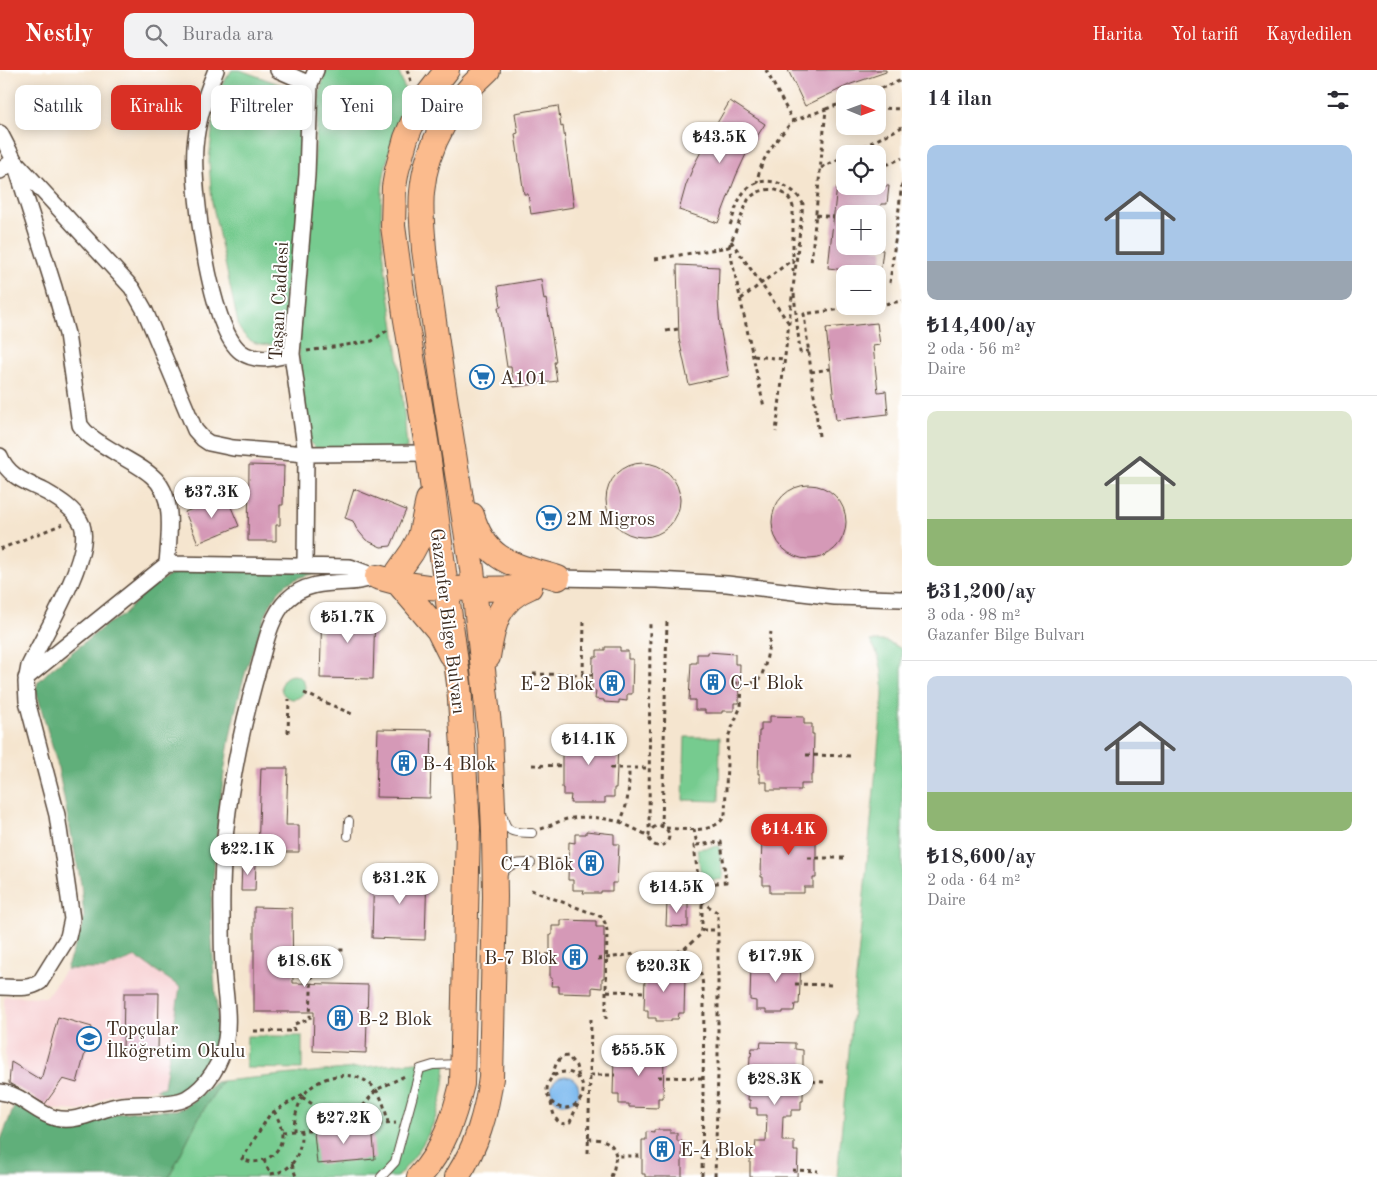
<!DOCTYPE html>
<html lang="tr">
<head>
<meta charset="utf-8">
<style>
	:root { --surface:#fff; --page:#f2f2f3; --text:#2b2b33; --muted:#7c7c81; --line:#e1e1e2; --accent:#d93025 }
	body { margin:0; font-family:"Old Standard TT",serif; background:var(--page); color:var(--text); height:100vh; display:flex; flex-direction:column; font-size:19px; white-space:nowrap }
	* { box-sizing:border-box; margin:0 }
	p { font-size:16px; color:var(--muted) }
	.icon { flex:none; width:28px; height:28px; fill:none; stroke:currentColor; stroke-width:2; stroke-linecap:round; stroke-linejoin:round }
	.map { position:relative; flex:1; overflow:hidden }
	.sheet { display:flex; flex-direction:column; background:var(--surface); width:475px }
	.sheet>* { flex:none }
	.guide { position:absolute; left:15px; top:15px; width:475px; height:45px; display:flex; gap:10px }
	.needle { width:32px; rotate:91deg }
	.buttons { position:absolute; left:836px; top:15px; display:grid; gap:10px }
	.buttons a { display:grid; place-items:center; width:50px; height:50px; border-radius:10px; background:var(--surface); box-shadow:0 2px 12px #0003; font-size:25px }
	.price { position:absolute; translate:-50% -42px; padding:0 11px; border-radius:18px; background:#fff; color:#222; font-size:16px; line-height:32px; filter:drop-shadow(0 1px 2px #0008) }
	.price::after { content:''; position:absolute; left:50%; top:30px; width:15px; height:11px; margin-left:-8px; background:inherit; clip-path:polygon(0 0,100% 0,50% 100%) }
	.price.current { background:var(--accent); color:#fff }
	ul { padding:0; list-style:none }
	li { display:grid; align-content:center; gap:10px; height:265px; padding:0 25px }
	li+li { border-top:1px solid var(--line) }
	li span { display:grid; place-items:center; height:155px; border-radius:10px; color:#555 }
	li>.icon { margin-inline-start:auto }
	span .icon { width:90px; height:90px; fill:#fffc; stroke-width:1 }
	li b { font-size:21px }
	h2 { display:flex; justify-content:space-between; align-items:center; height:60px; padding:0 25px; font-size:21px }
	.chip { padding:0 18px; border-radius:10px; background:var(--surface); box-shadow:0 2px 12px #0003; font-size:18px; line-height:45px }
	.chip.current { background:var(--accent); color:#fff }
	header { display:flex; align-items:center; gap:30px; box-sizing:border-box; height:70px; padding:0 25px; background:var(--accent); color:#fff }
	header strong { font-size:24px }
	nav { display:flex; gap:28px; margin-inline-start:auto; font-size:18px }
	.search { width:350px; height:45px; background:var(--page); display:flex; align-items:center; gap:12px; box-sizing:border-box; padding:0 18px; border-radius:10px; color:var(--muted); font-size:19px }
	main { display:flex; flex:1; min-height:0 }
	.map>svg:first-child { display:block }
</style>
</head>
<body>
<header>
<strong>Nestly</strong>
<div class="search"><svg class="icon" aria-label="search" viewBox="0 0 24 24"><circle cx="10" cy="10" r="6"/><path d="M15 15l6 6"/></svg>Burada ara</div>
<nav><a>Harita</a><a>Yol tarifi</a><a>Kaydedilen</a></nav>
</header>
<main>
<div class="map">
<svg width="902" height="1107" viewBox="0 0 902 1107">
	<rect width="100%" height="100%" fill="#fff"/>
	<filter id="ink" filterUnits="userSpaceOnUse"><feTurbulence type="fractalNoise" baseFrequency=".02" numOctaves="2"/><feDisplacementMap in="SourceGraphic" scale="10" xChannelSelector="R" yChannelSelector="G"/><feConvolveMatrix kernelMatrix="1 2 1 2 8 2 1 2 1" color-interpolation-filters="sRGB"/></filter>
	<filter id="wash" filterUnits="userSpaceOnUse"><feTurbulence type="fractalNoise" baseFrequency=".0096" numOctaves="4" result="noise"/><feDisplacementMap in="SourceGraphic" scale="20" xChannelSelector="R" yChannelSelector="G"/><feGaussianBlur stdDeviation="1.12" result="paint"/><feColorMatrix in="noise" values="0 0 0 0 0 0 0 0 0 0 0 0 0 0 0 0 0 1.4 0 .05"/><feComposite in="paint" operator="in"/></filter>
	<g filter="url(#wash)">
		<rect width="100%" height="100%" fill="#f5e5cf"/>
		<path fill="#f7cfd1" d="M136,887l44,30 -16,101 -54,7 -28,16 -32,-2 -44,-28 -2,-85 42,1 20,-28h39z"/>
		<path fill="#76cb8f" stroke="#587a56" d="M232,0h8l61,22 3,5v10l-8,136 -11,102c-21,-1 -34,3 -46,-17l-27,-126 -3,-40 7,-69z
			M326,0h72l11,31c-10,24 -21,49 -25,75 -8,52 3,101 10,152 6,40 10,80 13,121l-92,-1 -6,-6 -11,-95 22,-256z
			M870,571h16l16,8v528h-65l46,-481c0,-20 -1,-39 -13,-55z
			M281 617a12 12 0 1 1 24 0a12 12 0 1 1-24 0Z
			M685,667h35l-1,64 -36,-1z
			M719,776l4,33 -21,3 -5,-33z
			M247,966h55v33l-56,-1z
			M446,989c-1,48 -16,83 -49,118h-228l30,-60 23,-36z"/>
		<path fill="#60af7a" stroke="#4e6c4c" d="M183,500l143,1c-14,3 -31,6 -43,16 -12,11 -17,28 -23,43 -28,71 -39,150 -45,226 -1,20 -4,40 -4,60 1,24 2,48 4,72 1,18 6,39 2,57 -7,25 -26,45 -51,50l-10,-6 8,-2 16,-100 -44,-30 -31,12h-39l15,-39 3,-13 -3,-33 -24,-121 -21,-73 2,-8 12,-12 57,-46 15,-8 28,-29 19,-11z
			M222,1011l-23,36 -30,60h-169v-35l16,-40 36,22 24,3 27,-10 18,-4 16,-2 39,-1 9,-3 31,-25z"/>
		<path fill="#7cb9ef" stroke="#5c7286" d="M551 1020a14 14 0 1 1 28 0a14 14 0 1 1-28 0Z"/>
		<g id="blocks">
			<path fill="#d599b7" d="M788,0h98v2l-35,12 -46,22z
				M730,31l35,23 -18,28 -11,24 -18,47 -39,-13 7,-25 8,-20 12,-23z
				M558,36l3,21 2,-1 11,81 -43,7 -3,-20h-4l-9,-60 3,-1 -3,-20z
				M837,116h52l-2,18h-6l-2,10h-34v32h31l-1,3 8,1 -3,24 -52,-6z
				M677,195l42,2 -1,33 2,27 9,49 -40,9 -10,-46z
				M541,209l3,21 2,-1 10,63h-2l3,19 -43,6 -3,-20h-4l-9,-60h3l-3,-21z
				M877,253l3,22 -7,1 5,46 8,-1 2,23 -52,6 -10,-92z
				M606 430a37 37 0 1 1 74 0a37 37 0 1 1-74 0Z
				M249,395l35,1 -1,39h-3v20h-4v16h-28z
				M772 452a37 37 0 1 1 74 0a37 37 0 1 1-74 0Z
				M354,419l52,21 -15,36 -10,1 -15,-7 -10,-12 -3,-7 -8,-3z
				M226,425l13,31 -41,17 -13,-31z
				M322,540l53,1 -2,68 -53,-1z
				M605,577h15v4h8v8h5l-1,35h-5v7l-8,-1v3l-15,-1v-2l-9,-1 1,-8h-4l1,-34h4v-7h8z
				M708,582l27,2v10h5l-1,39h-5v8h-12v2h-17v-3h-10v-10h-6l2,-37h6v-9h11z
				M770,646l34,1v7h8v10h2l-1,41h-2v9h-10v6h-34v-8h-7v-8h-2l1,-43h2v-8h9z
				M378,659l54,1 -2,68 -54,-1z
				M573,660h35v6l8,1v10h2l-2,41h-2v9h-9v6h-35l1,-8h-8v-7h-1v-44h2v-8h9z
				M261,698h27l-2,57h13v27h-41z
				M772,749l35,1v6h8v11h1v41h-3v9h-9v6h-34v-8h-7v-8h-2l1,-43 2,-9 8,1z
				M586,761l28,3v10h5l-2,39h-5v8h-11v2h-18l1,-3h-11v-10h-5l1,-38 6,1v-9h11z
				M242,792h14l-1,29h-14z
				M374,800l53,2 -2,68 -53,-2z
				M667,832h21v25l-22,-1z
				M254,837l38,1 1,75 75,2 -2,68 -53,-2 1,-39h-60z
				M561,850l35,1v6h8v10h1l-1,41h-2v10l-10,-1v7l-33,-1v-7h-8l1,-8h-2v-43h2v-9h9z
				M768,882l28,3v9l5,1 -2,39h-4l-1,7h-11v2h-17v-3h-10v-9l-6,-1 1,-37h6l1,-9 10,1z
				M657,895l16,1 -1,3h8v8h5l-1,36h-5l-1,6h-7v2h-15v-3h-8v-8h-4l1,-34h4v-8h8z
				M124,923h35l-1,58h-35z
				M58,947l34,10 -15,56 -14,-4 -18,25 -36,-21 2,-21 30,18z
				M761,972l34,1v6l8,1v51h-2v9h-10v6h-8l-1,25h12v10h4l-1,26h-47v-27h5l1,-9h10l1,-26h-10v-7h-7v-8h-2l2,-44h1l1,-8h8z
				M632,976l27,3v9l5,1 -1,39h-5v10l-29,-1v-3h-10v-10h-6l1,-37h6l1,-9h10z
				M372,1057l3,32 -58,5 -3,-32z
				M654,1060h16v3h7v8h5v36h-37v-3h-3v-34h4v-8l8,1z"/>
		</g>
	</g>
	<g filter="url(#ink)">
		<use href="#blocks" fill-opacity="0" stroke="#574639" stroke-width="1"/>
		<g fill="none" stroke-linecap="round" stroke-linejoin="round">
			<defs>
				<path id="lane" d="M503,747c4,18 13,15 29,16
					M348,766l1,-15
					M502,805c7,-13 16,-12 29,-12
					M381,1107l14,-15 25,-93 13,-4 27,-1"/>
				<path id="street" d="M216,0c-10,24 -19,51 -21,77 -3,39 14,182 46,205 15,11 34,6 51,2
					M278,0l32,14
					M0,63l14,27 40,127 13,47 13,91c8,12 20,18 33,26 12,8 28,15 39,25 24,20 17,59 15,88
					M14,90l118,128 13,23 50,119 8,9 6,4 24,5 73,6 122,-1
					M0,101l14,-11
					M0,386c8,21 27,26 46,36 14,8 30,18 36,33 11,31 -39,111 -53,141l-3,16 1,19 30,114 15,104 -4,18 -28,45c-11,8 -27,5 -40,5
					M305,495l1,-111 -14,-100 15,-179 3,-91 6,-14
					M558,508l99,2 70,4 108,13 67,2
					M26,608l141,-114 183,3 27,10
					M0,1022c22,2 35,21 55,26 24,6 44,-10 67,-13 17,-2 51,1 65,-7 21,-12 35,-36 39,-59 4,-24 -2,-49 -3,-74 -1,-16 -1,-32 -1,-49 -2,-85 14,-171 38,-253 6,-22 11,-47 27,-63 17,-17 40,-17 62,-18 9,0 18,-3 28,-5"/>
				<path id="primary" d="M472,445c14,48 43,50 86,63
					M398,502l14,-20 8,-15 8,-37
					M377,507c48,15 99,12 150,11
					M398,513l40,47 12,24
					M488,587c5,-31 9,-57 42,-70
					M419,1107c24,-26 35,-60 43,-93l6,-257 -9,-143 -31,-231 -23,-139 -12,-88 1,-39 3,-17 9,-32 12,-28 8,-13 21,-27
					M457,1107c20,-31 29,-63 34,-99l4,-181 -1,-65 -4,-98 -18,-165 -31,-198 -17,-121c-1,-19 -4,-39 -2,-58 4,-48 31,-91 66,-122"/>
			</defs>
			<use href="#lane" stroke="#574639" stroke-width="10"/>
			<use href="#street" stroke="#574639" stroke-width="18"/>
			<use href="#primary" stroke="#574639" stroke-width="26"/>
			<path stroke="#574639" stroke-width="3" stroke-dasharray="4 4" stroke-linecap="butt" d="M407,0l5,14
				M866,24l36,-14
				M878,38l24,1
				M826,39l19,-7
				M793,51l33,-12 -15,155
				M849,84l53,-27
				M878,93l11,1 13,-6
				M821,98l24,-12
				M757,114c2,-25 20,-45 36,-63l-27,-51
				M816,145l18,2
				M730,155c4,-10 7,-25 14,-33 17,-21 50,-8 59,12l-27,228
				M731,171l57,81
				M729,177l19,-47c12,-15 39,-15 45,7v64
				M655,189l74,-12 35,160
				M890,213l12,-100
				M794,224l6,58 9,-1
				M741,229l52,-40
				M878,235l24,-4
				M666,261l12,-2
				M307,281l65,-10 17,-12
				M754,286l30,3
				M811,302l19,-3
				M819,366l-15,-122 61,-8
				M0,479l63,-25
				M533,604l59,1
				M583,604l1,-54
				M734,613c7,0 18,2 24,-3 8,-6 11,-38 13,-48
				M304,623l48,21
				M288,663l1,-34
				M806,685l46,1
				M532,695l32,1
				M610,698h39
				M620,752l29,14 1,-215
				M649 766a10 10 0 1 1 20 0a10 10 0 1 1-20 0Z
				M662,756l5,-205
				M666,758c17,1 50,7 59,-13l3,-78 13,-31 1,-23
				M541,759c9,-3 18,-8 26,-10 18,-4 36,-1 53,3 9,-18 9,-35 9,-54
				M694,759l3,16 24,-3 5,40 -27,3 -5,-39 3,-1
				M808,788h36
				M540,790h30
				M699,815l3,17 16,11v160l-3,104
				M531,820l71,27 4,8 1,6 -1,60 38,1
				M702,860h16
				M677,883c28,6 25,27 27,50l-2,174
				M530,884l22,1
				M598,889l38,-5h33l14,-4 17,-15 2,-5v-27
				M795,914l38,1
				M591,949l-1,56h25
				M606,949v-28
				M254,961h40v-7l16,-5 2,-55 14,-14h20
				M547 1020a18 18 0 1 1 36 0a18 18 0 1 1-36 0Z
				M552,1006l4,-12 5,-7 7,-1 8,10 3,12
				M658,1007l45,1
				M796,1011l29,1
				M302,1027l44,30 30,-37 31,-15
				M551,1033c2,10 5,26 19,19l8,-18
				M274,1041c5,9 10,20 7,31 -5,17 -24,24 -39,17l28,-45 33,-20
				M388,1053c-2,-11 -5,-24 -12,-33 -16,-21 -51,-18 -69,1 -9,10 -13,27 -13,40l102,-8
				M282,1062l12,-1
				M588,1069c14,0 25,1 28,17h26
				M588,1083l2,-78
				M264,1090l6,14c24,-2 32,-22 31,-43
				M292,1094l4,13
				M792,1100l26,1
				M611,1107l3,-9 2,-12"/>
			<use href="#lane" stroke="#fff" stroke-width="8"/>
			<use href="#street" stroke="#fff" stroke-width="15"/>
			<use href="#primary" stroke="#fbbb8d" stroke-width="24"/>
		</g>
	</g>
	<defs>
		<symbol id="supermarket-ring" viewBox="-11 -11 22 22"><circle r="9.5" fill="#fff" stroke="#1f6fb2" stroke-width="1.5"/><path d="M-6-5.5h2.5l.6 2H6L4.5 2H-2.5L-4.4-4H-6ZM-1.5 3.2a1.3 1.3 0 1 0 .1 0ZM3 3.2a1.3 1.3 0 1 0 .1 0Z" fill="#1f6fb2"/></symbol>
		<symbol id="building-ring" viewBox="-11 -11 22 22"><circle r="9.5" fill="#fff" stroke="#1f6fb2" stroke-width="1.5"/><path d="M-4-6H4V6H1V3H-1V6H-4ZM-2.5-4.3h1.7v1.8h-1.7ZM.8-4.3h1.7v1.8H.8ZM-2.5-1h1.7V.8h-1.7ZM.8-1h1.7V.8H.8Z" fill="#1f6fb2"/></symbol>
		<symbol id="school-ring" viewBox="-11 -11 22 22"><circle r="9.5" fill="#fff" stroke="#1f6fb2" stroke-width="1.5"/><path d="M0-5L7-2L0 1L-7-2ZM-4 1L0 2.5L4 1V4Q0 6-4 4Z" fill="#1f6fb2"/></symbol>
	</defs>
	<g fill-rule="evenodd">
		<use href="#supermarket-ring" x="468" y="293" width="28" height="28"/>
		<use href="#supermarket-ring" x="535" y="434" width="28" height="28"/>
		<use href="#building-ring" x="699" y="598" width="28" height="28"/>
		<use href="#building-ring" x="598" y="599" width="28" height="28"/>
		<use href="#building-ring" x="390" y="679" width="28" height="28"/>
		<use href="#building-ring" x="577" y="779" width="28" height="28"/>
		<use href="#building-ring" x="561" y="873" width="28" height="28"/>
		<use href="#building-ring" x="326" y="934" width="28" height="28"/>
		<use href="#school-ring" x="75" y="955" width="28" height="28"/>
		<use href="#building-ring" x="648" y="1065" width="28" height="28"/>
	</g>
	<g text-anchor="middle" stroke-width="4" stroke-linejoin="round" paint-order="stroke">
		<g font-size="19" fill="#3b2a1e" stroke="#fff">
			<text transform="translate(278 231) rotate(-87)" y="7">Taşan Caddesi</text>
			<text transform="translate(449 551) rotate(83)" y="7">Gazanfer Bilge Bulvarı</text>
		</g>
		<g font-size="19" fill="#3b2a1e" stroke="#fff" text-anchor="start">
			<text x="500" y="314">A101</text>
			<text x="566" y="455">2M Migros</text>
			<text x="730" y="619">C-1 Blok</text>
			<text x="594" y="620" text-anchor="end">E-2 Blok</text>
			<text x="422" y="700">B-4 Blok</text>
			<text x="574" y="800" text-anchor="end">C-4 Blok</text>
			<text x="558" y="894" text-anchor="end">B-7 Blok</text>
			<text x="358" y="955">B-2 Blok</text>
			<text x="106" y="965">Topçular<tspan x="106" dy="22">İlköğretim Okulu</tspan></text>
			<text x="680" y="1086">E-4 Blok</text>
		</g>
	</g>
</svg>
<div class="buttons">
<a><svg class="needle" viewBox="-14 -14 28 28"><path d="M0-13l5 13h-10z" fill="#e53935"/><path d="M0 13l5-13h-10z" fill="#7c7c81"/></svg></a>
<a><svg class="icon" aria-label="locate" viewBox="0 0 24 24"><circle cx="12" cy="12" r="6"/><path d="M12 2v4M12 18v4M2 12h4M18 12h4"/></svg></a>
<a>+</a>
<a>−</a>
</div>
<b class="price" style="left:720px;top:94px">₺43.5K</b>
<b class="price" style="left:212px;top:449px">₺37.3K</b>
<b class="price" style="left:348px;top:574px">₺51.7K</b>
<b class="price" style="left:589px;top:696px">₺14.1K</b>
<b class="price current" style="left:789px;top:786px">₺14.4K</b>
<b class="price" style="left:248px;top:806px">₺22.1K</b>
<b class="price" style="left:400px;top:835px">₺31.2K</b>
<b class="price" style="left:677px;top:844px">₺14.5K</b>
<b class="price" style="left:776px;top:913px">₺17.9K</b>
<b class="price" style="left:305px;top:918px">₺18.6K</b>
<b class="price" style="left:664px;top:923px">₺20.3K</b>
<b class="price" style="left:639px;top:1007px">₺55.5K</b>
<b class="price" style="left:775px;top:1036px">₺28.3K</b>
<b class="price" style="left:344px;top:1075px">₺27.2K</b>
<div class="guide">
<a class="chip">Satılık</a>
<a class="chip current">Kiralık</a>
<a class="chip">Filtreler</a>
<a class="chip">Yeni</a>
<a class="chip">Daire</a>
</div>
</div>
<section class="sheet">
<h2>14 ilan<svg class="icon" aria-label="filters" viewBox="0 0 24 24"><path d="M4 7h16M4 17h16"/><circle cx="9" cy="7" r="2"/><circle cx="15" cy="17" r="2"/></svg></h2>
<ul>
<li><span style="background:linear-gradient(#a9c7e8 75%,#9aa5b1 0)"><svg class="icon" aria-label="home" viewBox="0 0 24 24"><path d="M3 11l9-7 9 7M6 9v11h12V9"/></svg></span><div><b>₺14,400/ay</b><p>2 oda · 56 m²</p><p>Daire</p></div></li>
<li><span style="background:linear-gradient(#dfe7d0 70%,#8fb573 0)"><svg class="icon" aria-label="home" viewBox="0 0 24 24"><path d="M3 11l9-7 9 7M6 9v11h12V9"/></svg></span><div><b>₺31,200/ay</b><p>3 oda · 98 m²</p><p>Gazanfer Bilge Bulvarı</p></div></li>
<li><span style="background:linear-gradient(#c9d6e8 75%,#8fb573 0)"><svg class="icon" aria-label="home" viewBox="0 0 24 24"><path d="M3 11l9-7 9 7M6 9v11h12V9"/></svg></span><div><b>₺18,600/ay</b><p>2 oda · 64 m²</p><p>Daire</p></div></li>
</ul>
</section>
</main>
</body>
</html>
